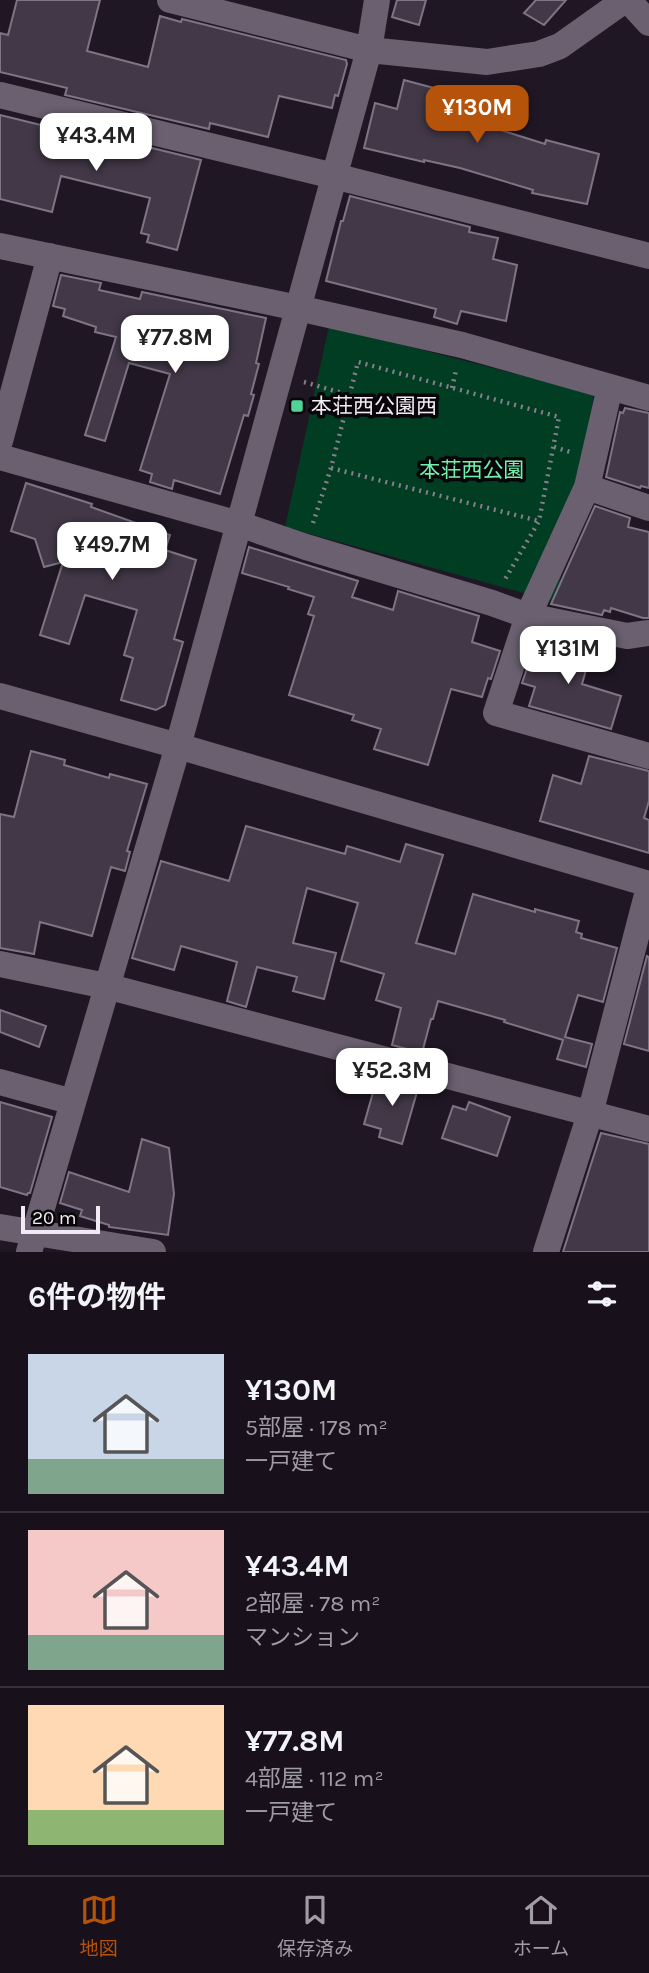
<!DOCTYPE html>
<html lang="ja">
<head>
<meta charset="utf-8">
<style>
	:root { --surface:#18111b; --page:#251f28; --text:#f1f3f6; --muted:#9f9da3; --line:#36313a; --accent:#b45309 }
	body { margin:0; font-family:Karla,"Noto Sans JP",sans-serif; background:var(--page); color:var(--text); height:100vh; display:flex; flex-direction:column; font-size:26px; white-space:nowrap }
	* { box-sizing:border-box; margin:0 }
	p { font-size:23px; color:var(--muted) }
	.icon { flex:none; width:38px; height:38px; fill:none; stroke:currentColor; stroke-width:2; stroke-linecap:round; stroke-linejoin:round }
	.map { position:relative; height:1252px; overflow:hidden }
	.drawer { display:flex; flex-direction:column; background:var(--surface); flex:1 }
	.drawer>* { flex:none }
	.scale { position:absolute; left:21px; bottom:18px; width:79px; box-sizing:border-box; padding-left:7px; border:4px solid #f1ebf4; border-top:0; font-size:19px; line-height:24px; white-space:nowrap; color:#f1ebf4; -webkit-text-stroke:5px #080509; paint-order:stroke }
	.price { position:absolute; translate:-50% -60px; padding:0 16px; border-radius:14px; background:#fff; color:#222; font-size:23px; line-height:46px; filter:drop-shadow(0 2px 4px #0008) }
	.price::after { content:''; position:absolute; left:50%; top:42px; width:21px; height:16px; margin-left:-10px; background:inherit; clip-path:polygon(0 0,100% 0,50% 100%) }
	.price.selected { background:var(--accent); color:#fff }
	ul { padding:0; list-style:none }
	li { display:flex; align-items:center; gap:21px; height:175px; padding:0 28px }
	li+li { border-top:2px solid var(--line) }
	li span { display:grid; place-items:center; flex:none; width:196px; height:140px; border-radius:0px; color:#555 }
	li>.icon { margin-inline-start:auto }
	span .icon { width:84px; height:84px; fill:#fffc; stroke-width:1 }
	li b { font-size:30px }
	h2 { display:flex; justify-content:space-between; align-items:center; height:84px; padding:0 28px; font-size:30px }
	.tab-bar { display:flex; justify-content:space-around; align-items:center; height:98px; border-top:2px solid var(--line); background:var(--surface); font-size:19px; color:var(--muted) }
	.tab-bar a { display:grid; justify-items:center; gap:4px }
	.tab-bar .selected { color:var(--accent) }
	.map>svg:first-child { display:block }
</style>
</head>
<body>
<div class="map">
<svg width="649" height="1252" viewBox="0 0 649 1252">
	<rect width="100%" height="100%" fill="#201724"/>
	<path fill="#013d23" d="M329,326l265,68 -38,208 -271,-75z"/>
	<path fill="#423847" stroke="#7f7485" stroke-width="2" d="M17,0h83l-13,51 61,16 12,-51 21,6 1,-3 164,41 1,4 -9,32 -3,-1 -3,13 -53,-12 -11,41 -58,-14 -1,6 -144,-34 2,-7 -67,-16v-39l8,2z
		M397,0h29l-7,25 -27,-8z
		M536,0h30l-22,25 -20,-12z
		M404,80l41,11 1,-5 23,6 -7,26 83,26 1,-4 53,14 -12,50 -55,-11 1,-3 -73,-22 -36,-8v2l-60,-14 11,-45 22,6z
		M0,115l57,14 1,-4 143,35 -24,90 -30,-8 2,-7 -8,-2 9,-35 -89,-22 -9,36 -52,-13z
		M350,196l120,31 -1,5 29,6 -5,21 24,6 -11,56 -45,-10 -4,13 -23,-7 2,-8 -110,-28 15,-60h2z
		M61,275l40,8 -2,7 41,9 2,-7 124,26 -10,45 3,1 -8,30 3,1 -6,21 -4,-1 -24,79 -46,-14 -2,9 -22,-7 2,-8 -12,-4 30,-96 -41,-11 -24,78 -20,-6 31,-98 -21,-5 1,-5 -33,-11 2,-7 -12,-3z
		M625,408l24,5v75l-8,-2 -1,2 -34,-11 14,-65 3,1z
		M26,483l66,21 -1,3 79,28 -5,15 31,10 -22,79 9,3 -18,63 -9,5 -35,-10 12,-42 -9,-3 13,-45 -52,-15 -16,49 -29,-9 23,-73 -19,5 -9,-28 -24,-8z
		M595,506l35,12 -2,9 21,5v86h-6l-32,-10 -1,4 -6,-2 -2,5 -51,-11z
		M249,547l109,34 -6,16 41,13 5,-19 81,25 -7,26 28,9 -9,28 -3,-1 -6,19 -31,-8 -23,76 -54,-16 7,-20 -29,-9 2,-5 -65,-20 25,-79 -6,-2 6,-17 -26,-8 1,-2 -47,-14z
		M545,639l46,14 -9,31 39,12 -10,33 -82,-23 6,-19 -13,-4 13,-37 7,3z
		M31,751l34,9 -1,5 45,13 1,-4 37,10 -20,67 3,1 -5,19 -14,-4 -19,69 -52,-14 -6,32 -34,-6v-134l14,3z
		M589,756l60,15v30l-5,17 5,2v33l-109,-32 13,-46 28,9z
		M246,826l99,28 2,-8 53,16 6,-18 37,11 -27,88 39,11 18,-60 62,18v-3l44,12 -3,11 6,2 -1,4 36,10 -14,54 -25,-7 -13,42 27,7 -6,23 -29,-8 6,-19 -59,-18 1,-2 -67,-19 -5,18h-2l-9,34 -30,-8 9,-37 -25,-8 8,-26 -43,-13 17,-58 -51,-15 -14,55 43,10 -12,46 -31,-8 4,-14 -40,-10 -11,40 -19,-6 10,-39 -56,-16 -7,24 -42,-12 29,-97 68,20z
		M647,956l2,1v94l-25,-7z
		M0,1010l46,16 -7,21 -39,-15z
		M384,1075l35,10 -17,59 -23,-7 2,-8 -17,-5 12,-42 6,1z
		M0,1102l52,15 -22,76h-2l-1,2 -27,-8z
		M469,1102l41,15 -13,39 -55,-18 11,-32 13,4z
		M601,1133l48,11v108h-86z
		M142,1139l27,9 5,46 -6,41 -59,-8v-2l-29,-9 2,-6 -22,-7 9,-31 60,20z"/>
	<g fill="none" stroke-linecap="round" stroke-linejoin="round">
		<path stroke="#867e89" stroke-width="4.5" stroke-dasharray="2 5" stroke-linecap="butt" d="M304,382l45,13
			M452,388l4,-18
			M554,447l16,5
			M331,468l208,53
			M313,523l18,-55 27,-106 201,55 -20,104 -35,60"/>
		<path stroke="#6a6070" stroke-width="26" d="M170,0l199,50 118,12 52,-8 21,-8 65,-46
			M628,0l21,23
			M0,95l334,81 315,80
			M0,246l298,62 164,37 187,53
			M610,387l-23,100 -59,129 -32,97 153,43
			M0,441l50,-185
			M0,457l239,67 67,23 186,56 36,13 99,20 22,-3
			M587,487l62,21
			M0,696l178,50 471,138
			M0,964l106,22 543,143
			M0,1082l73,20
			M0,1227l153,25
			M29,1252l149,-506 191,-696 8,-50
			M546,1252l44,-138 59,-227"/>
	</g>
	<rect fill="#51d397" stroke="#080509" stroke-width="2.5" x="290" y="399" width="14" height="14" rx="3.5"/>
	<g text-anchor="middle" stroke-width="7" stroke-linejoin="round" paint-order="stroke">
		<g font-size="21" fill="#f1ebf4" stroke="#080509" text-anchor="start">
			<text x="311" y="413">本荘西公園西</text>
		</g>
		<g font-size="21" fill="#72f1ad" stroke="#080509">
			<text x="472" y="477">本荘西公園</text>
		</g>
	</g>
</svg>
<div class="scale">20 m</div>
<b class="price selected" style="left:477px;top:145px">¥130M</b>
<b class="price" style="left:96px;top:173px">¥43.4M</b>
<b class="price" style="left:175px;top:375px">¥77.8M</b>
<b class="price" style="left:112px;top:582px">¥49.7M</b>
<b class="price" style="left:568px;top:686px">¥131M</b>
<b class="price" style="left:392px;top:1108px">¥52.3M</b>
</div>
<section class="drawer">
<h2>6件の物件<svg class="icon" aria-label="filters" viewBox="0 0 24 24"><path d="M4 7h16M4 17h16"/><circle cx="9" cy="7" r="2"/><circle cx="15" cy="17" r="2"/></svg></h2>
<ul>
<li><span style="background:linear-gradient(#c9d6e8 75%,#7fa58c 0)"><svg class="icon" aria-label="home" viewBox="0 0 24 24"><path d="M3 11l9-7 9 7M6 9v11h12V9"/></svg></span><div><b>¥130M</b><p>5部屋 · 178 m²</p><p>一戸建て</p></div></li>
<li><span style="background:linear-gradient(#f6c9c9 75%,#7fa58c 0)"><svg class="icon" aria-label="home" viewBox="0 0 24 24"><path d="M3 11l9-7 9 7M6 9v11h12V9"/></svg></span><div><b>¥43.4M</b><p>2部屋 · 78 m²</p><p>マンション</p></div></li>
<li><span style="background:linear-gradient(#ffd9b3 75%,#8fb573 0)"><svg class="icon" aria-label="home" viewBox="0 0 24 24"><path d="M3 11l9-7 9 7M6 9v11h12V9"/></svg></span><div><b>¥77.8M</b><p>4部屋 · 112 m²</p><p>一戸建て</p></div></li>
</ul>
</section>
<nav class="tab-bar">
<a class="selected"><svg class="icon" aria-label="map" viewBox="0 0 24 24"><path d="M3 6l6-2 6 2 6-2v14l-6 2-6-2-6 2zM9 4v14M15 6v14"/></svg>地図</a>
<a><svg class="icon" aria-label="saved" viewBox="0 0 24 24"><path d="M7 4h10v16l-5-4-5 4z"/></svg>保存済み</a>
<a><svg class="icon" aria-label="home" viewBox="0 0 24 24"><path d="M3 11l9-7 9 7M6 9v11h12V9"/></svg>ホーム</a>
</nav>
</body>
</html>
